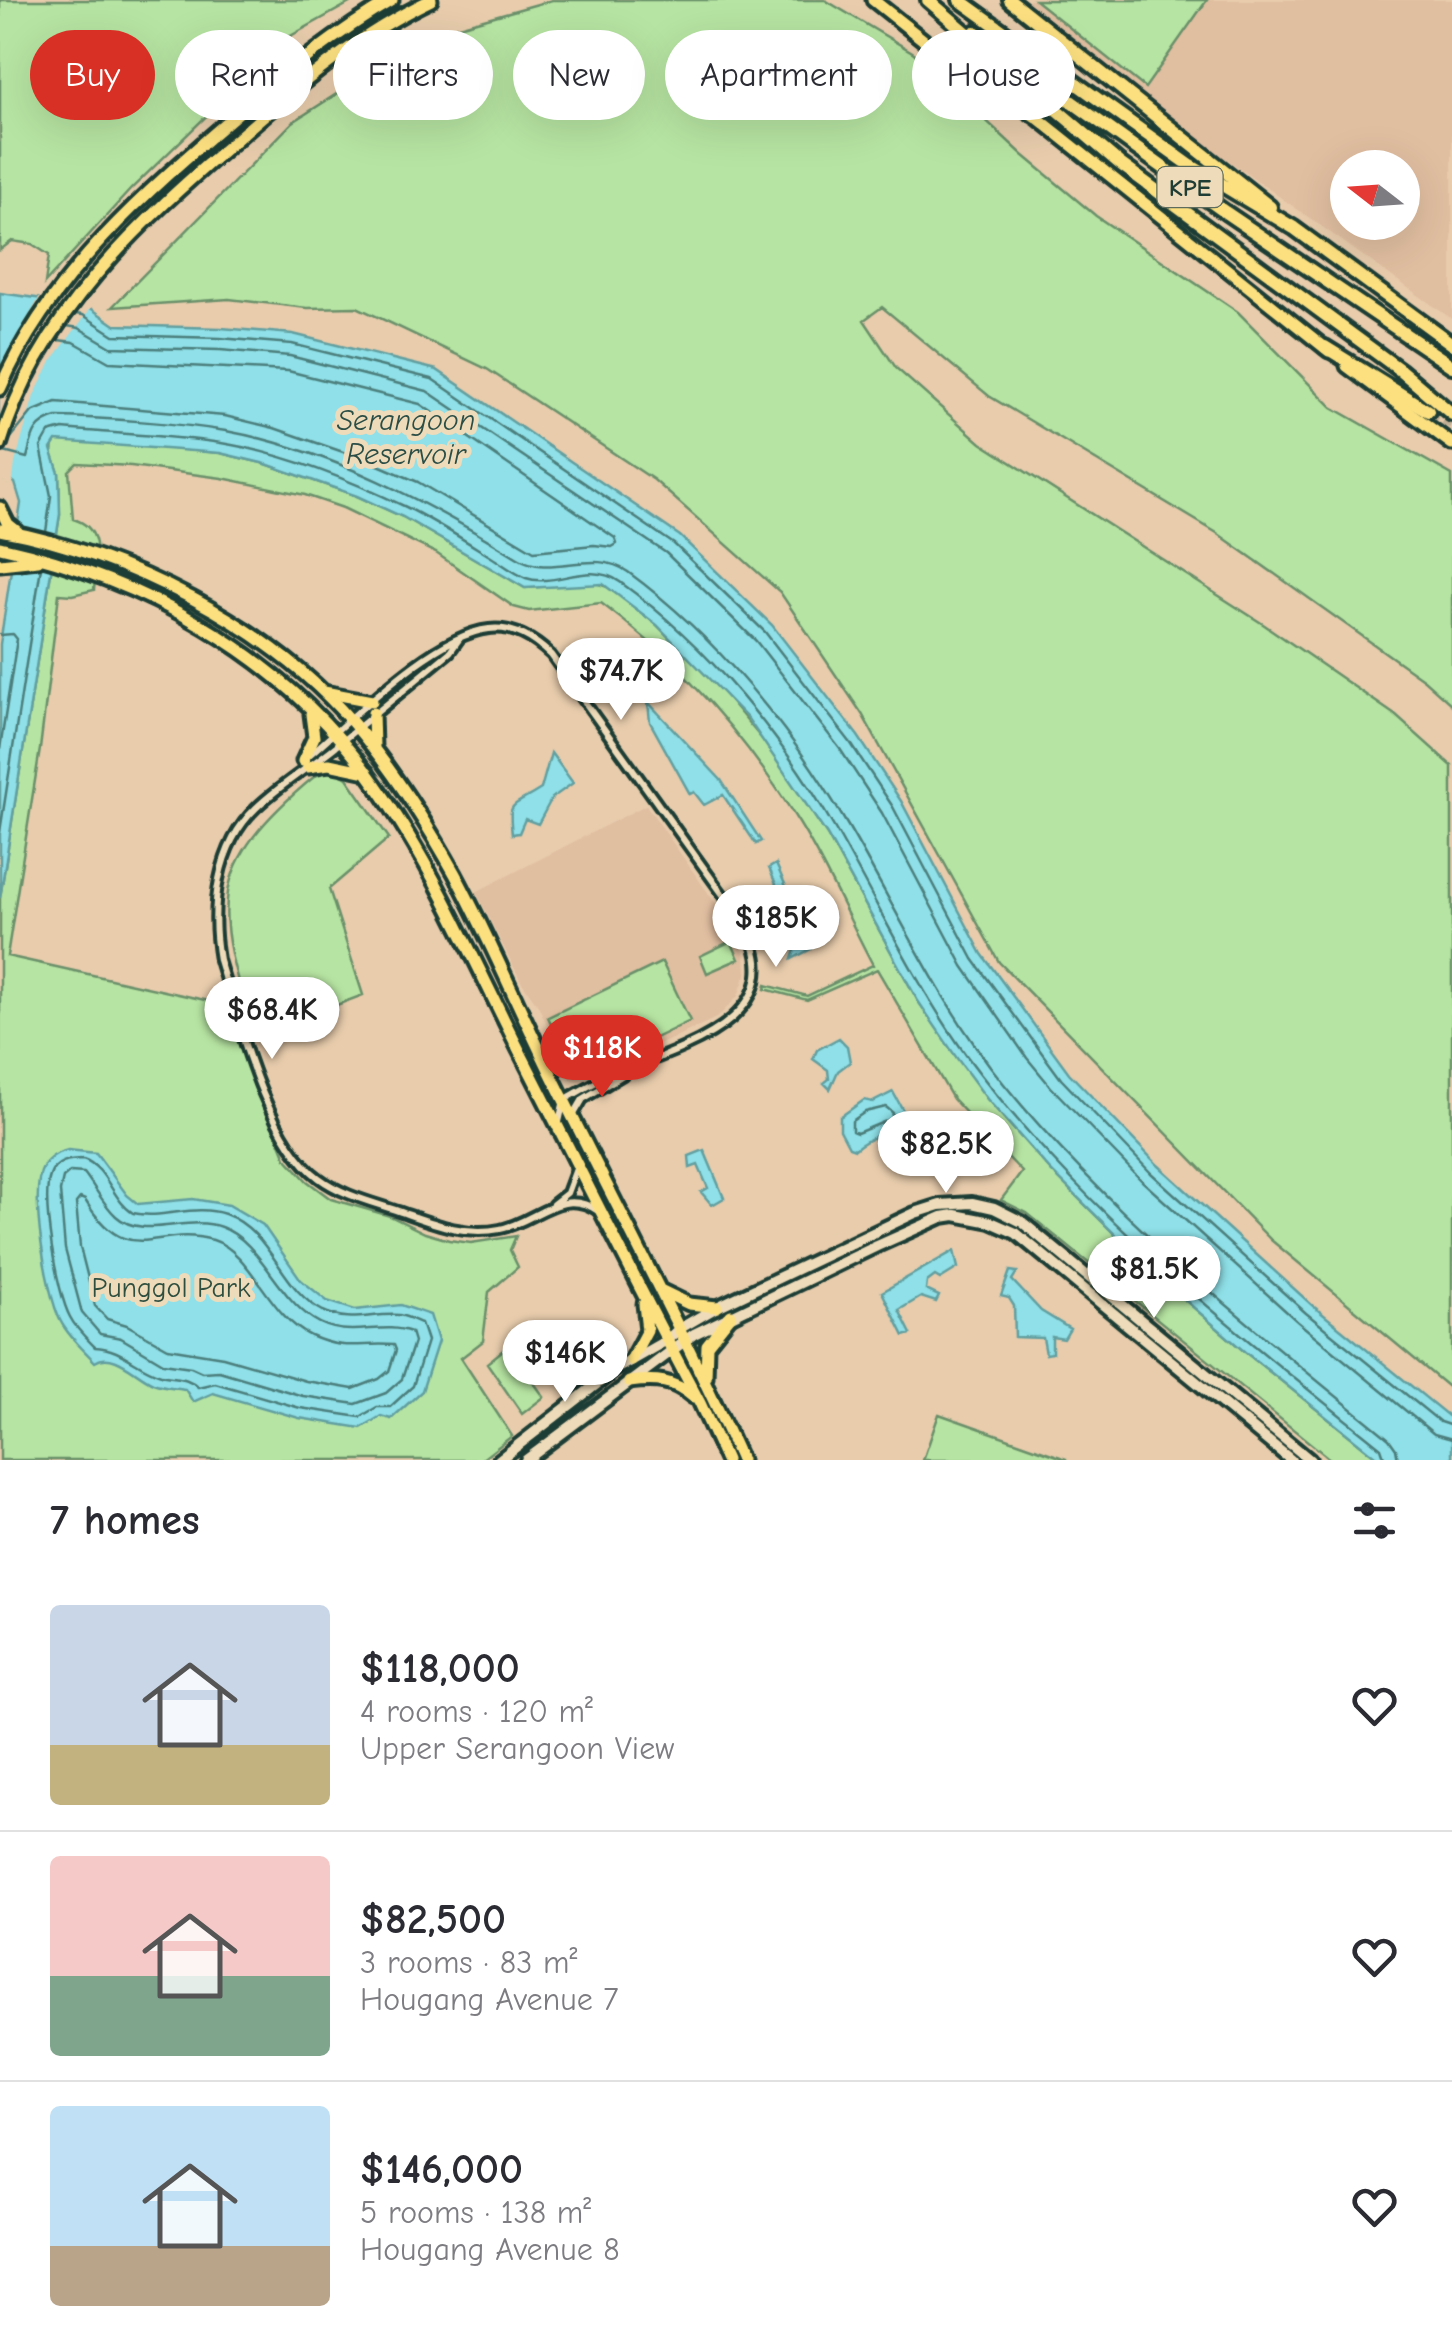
<!DOCTYPE html>
<html lang="en">
<head>
<meta charset="utf-8">
<style>
	:root { --surface:#fff; --page:#f7f7f7; --text:#2b2b33; --muted:#7c7c81; --line:#e1e1e2; --accent:#d93025 }
	body { margin:0; font-family:"Comic Neue",sans-serif; background:var(--page); color:var(--text); height:100vh; display:flex; flex-direction:column; font-size:38px; white-space:nowrap }
	* { box-sizing:border-box; margin:0 }
	p { font-size:32px; color:var(--muted) }
	.icon { flex:none; width:55px; height:55px; fill:none; stroke:currentColor; stroke-width:2; stroke-linecap:round; stroke-linejoin:round }
	.map { position:relative; height:1460px; overflow:hidden }
	.details { display:flex; flex-direction:column; background:var(--surface); flex:1 }
	.details>* { flex:none }
	.guide { position:absolute; left:30px; top:30px; width:1392px; height:90px; display:flex; gap:20px }
	.needle { width:65px; rotate:287deg }
	.buttons { position:absolute; left:1330px; top:150px; display:grid; gap:20px }
	.buttons a { display:grid; place-items:center; width:90px; height:90px; border-radius:50%; background:var(--surface); box-shadow:0 10px 40px #0002; font-size:50px }
	.price { position:absolute; translate:-50% -85px; padding:0 22px; border-radius:35px; background:#fff; color:#222; font-size:32px; line-height:65px; filter:drop-shadow(0 2px 5px #0008) }
	.price::after { content:''; position:absolute; left:50%; top:60px; width:30px; height:22px; margin-left:-15px; background:inherit; clip-path:polygon(0 0,100% 0,50% 100%) }
	.price.on { background:var(--accent); color:#fff }
	ul { padding:0; list-style:none }
	li { display:flex; align-items:center; gap:30px; height:250px; padding:0 50px }
	li+li { border-top:2px solid var(--line) }
	li span { display:grid; place-items:center; flex:none; width:280px; height:200px; border-radius:10px; color:#555 }
	li>.icon { margin-inline-start:auto }
	span .icon { width:120px; height:120px; fill:#fffc; stroke-width:1 }
	li b { font-size:42px }
	h2 { display:flex; justify-content:space-between; align-items:center; height:120px; padding:0 50px; font-size:42px }
	.pill { padding:0 35px; border-radius:45px; background:var(--surface); box-shadow:0 10px 40px #0002; font-size:35px; line-height:90px }
	.pill.on { background:var(--accent); color:#fff }
	.map>svg:first-child { display:block }
</style>
</head>
<body>
<div class="map">
<svg width="1452" height="1460" viewBox="0 0 1452 1460">
	<rect width="100%" height="100%" fill="#e8ccac"/>
	<filter id="ink" filterUnits="userSpaceOnUse"><feTurbulence type="fractalNoise" baseFrequency=".01" numOctaves="2"/><feDisplacementMap in="SourceGraphic" scale="20" xChannelSelector="R" yChannelSelector="G"/><feConvolveMatrix kernelMatrix="1 2 1 2 8 2 1 2 1" color-interpolation-filters="sRGB"/></filter>
	<g filter="url(#ink)">
		<path fill="#e0bea0" fill-rule="evenodd" d="M1027,0h425v319l-255,-181zM1348,168h54v54h-54z
			M646,805l94,133 5,19 1,17 -8,22 -20,21 -138,65 -9,-3 -32,-72 -18,-26 -45,-89z"/>
		<path fill="#b6e4a2" stroke="#6a906b" stroke-width="2.5" d="M0,0h355l-68,38 -156,151 -86,94 4,-28 -17,-11 -20,-3 -12,9z
			M552,0h273l89,53 109,102 73,61 142,96 94,95 120,68v230l-28,-25 -207,-147 -228,-137 -107,-89 -18,13 32,48 85,75 282,181 132,91 57,51v624l-181,-150 -272,-278 -137,-248 -82,-122 -126,-112 -167,-111 -130,-62 -50,1 -78,-9 -117,8 181,-185 137,-88z
			M1035,0h172l-62,88z
			M60,439l160,14 46,11 91,32 46,21 122,71 71,-5 17,6 44,36 65,66 49,59 56,85 91,166 69,98 64,72 105,104 89,77 135,108h-49l-304,-247 -26,-13 21,-28 -69,-73 -76,-130 -70,31 -42,-11 1,-4 41,11 66,-31c-25,-47 -46,-97 -74,-142 -53,-86 -116,-159 -198,-220l-72,8 -15,-4 -78,-54 -93,-45 -38,-13 -83,-17 -91,-12 -54,-3 -8,8 4,48c33,9 23,45 21,71l-22,5 -13,-1 -19,155 -33,207 216,48 63,154 21,23 24,18 59,17 35,17 24,7 22,3 45,-7 -6,14 8,17 -29,25 -6,49 -22,17 51,78 -31,24h-481v-562l60,-384 -1,-41 -7,-20 1,-10z
			M325,772h12l10,6 42,60 -60,51 34,106 -108,41c-42,-128 -50,-169 60,-260z
			M731,941l8,18 -32,14 -7,-17z
			M662,962l28,59 -113,55 -29,-59z
			M508,1346l36,51 -22,17 -35,-51z
			M939,1414l127,45v1h-143z"/>
		<path fill="#8fe0e8" stroke="#629fa0" stroke-width="2.5" d="M0,293l86,12 29,20 106,3 72,6 144,36 243,166 92,89 86,111 43,65 81,153 87,119 89,92 155,141 139,113v41h-72l-135,-108 -89,-77 -105,-104 -64,-72 -31,-42 -38,-56 -91,-166 -79,-116 -91,-94 -54,-41 -78,4 -122,-71 -46,-21 -91,-32 -46,-11 -164,-12 -5,8 8,24 1,41 -60,384v-254l21,-141 -6,-20 -15,-11z
			M648,702l73,78 40,61 -5,3 -33,-49 -19,10 -10,-13 -4,2 -40,-72z
			M551,753l22,30 -21,15 -14,26 -13,-5 -6,14 -7,1c-4,-34 -2,-25 29,-45z
			M776,864l34,76 1,9 -19,10 7,-21 -30,-70z
			M839,1038l8,8 3,16 -12,9 -8,18 -6,-6 5,-4 -1,-9 -15,-11 4,-9z
			M893,1092l12,22 -2,10c-16,9 -35,13 -48,25l-6,-2 -9,-17v-13l24,-17 9,2z
			M68,1150l28,3 31,42 11,9 55,-5 36,6 34,20 38,55 26,21 28,9 46,-5 29,10 8,26 -16,50 -31,28 -10,-3 -20,12 -62,-10 -86,-25 -20,9 -8,-13c-10,-2 -22,-2 -32,-6 -18,-8 -39,-33 -58,-21 -12,-13 -27,-26 -35,-42 -13,-26 -31,-127 -17,-153 5,-9 15,-15 25,-17z
			M704,1150l20,48 -12,7 -11,-13 7,-4 -10,-23 -8,3 -1,-12z
			M954,1251l4,17 -18,11 -5,-3 -8,6 -1,8 13,6 -3,6 -15,-5 -22,13 12,24 -7,2 -22,-44z
			M1010,1271l7,1 -5,8 29,31 29,18 -6,10 -12,-2v16l-6,1 -3,-16 -28,-1 -1,-31 -5,-8 -8,-2z"/>
		<path fill="#e8ccac" d="M41,295l53,9 -43,58 -17,34 -19,67 -3,24 -12,-9v-111z"/>
		<g fill="none" stroke-linecap="round" stroke-linejoin="round">
			<path stroke="#4c7e7c" stroke-width="2.5" d="M75,314l8,1 31,20 106,3 72,6 140,35 242,165 91,88 85,110 43,65 80,152 88,120 90,94 155,140 134,109 12,4
				M67,326l12,2 32,19 109,3 70,6 137,35 239,162 90,88 84,108 42,64 81,153 64,92 24,29 91,94 156,141 136,112 18,5
				M11,438l21,-26 24,-10 169,14 49,12 95,33 49,21 116,69 60,-6 18,2 5,-3 -2,-6 -195,-134 -132,-33 -179,-9 -35,-20 -16,-2
				M4,452l23,6c5,-20 6,-35 30,-41 50,1 120,6 169,14 105,19 201,71 292,127 33,21 75,-11 110,14 90,66 164,158 220,254 51,87 92,179 156,258 111,136 250,245 385,355l7,10 2,11
				M46,532l5,-36 -10,-49 8,-14 14,-4c52,5 106,6 158,14 62,10 127,36 183,63 29,14 57,32 84,49 12,7 25,18 38,23 29,10 63,-18 94,4 89,64 164,157 218,252 42,74 78,151 128,221 113,154 267,274 415,393l4,12
				M0,635l13,-1 4,5 -17,110
				M0,832l41,-265
				M886,1107l7,6 -2,6 -34,14 -5,-2v-10l13,-9z
				M83,1159c24,8 29,41 50,54 30,7 61,-10 92,1 47,17 55,75 98,97 27,13 48,2 76,4 7,1 15,5 22,8l6,18 -14,45 -23,21h-13l-17,10 -60,-9 -85,-25 -17,4c-11,-11 -22,-8 -37,-12 -24,-7 -39,-27 -66,-28 -9,-9 -19,-18 -25,-30 -13,-24 -29,-116 -20,-141 5,-15 19,-17 33,-17z
				M70,1172l14,1c11,14 19,31 32,43 27,25 72,-2 105,11 39,14 55,68 92,92 35,23 66,1 98,13l3,10 -12,37 -16,14 -30,11 -53,-8 -84,-25 -17,1 -11,-5 -28,-4 -42,-25 -21,-4 -18,-21 -17,-64 -5,-58 3,-13z
				M80,1198l5,2c44,72 71,23 128,40 39,12 55,76 98,96 35,16 50,6 83,9l2,5 -7,21 -10,8 -26,10 -47,-8 -83,-24 -55,-9 -41,-23 -20,-6 -12,-13 -15,-59 -4,-44z"/>
			<path stroke="#c0af94" stroke-width="12" stroke-dasharray="12 6" stroke-linecap="butt" d="M1428,411l24,12"/>
			<defs>
				<path id="minor" d="M460,638l-10,14c-38,31 -76,63 -114,94 -26,21 -55,38 -80,62 -40,38 -46,100 -37,152 19,62 48,180 100,218 24,18 57,25 85,35 31,11 62,23 96,16 36,-7 61,-43 98,-18
					M307,757c44,-37 126,-122 182,-128 25,-3 45,10 62,26l188,262c65,98 -57,132 -127,158 -17,6 -33,17 -48,25l-5,22
					M573,1116l10,-17 40,-24
					M553,1204l14,-11 10,-27"/>
				<path id="secondary" d="M499,1460l117,-91 51,-29 12,-11 38,-22 198,-94 25,-8 32,-2 22,5 28,14 288,238
					M526,1460l168,-126 183,-88 65,-29 13,-2 36,7 25,11 275,227"/>
				<path id="primary" d="M873,0l58,46 108,73 290,232
					M1347,366l105,78
					M0,389c48,-113 147,-198 238,-276 49,-41 99,-81 154,-113
					M0,445c38,-130 140,-223 239,-308 59,-52 121,-103 192,-137
					M0,508l8,16 10,8
					M0,530c127,24 268,94 353,193 39,46 73,99 102,151 37,69 67,142 102,212 62,125 127,247 184,374
					M0,547c143,32 279,106 367,226 63,85 105,184 153,279 60,117 118,235 180,351l26,57
					M0,564l38,-4
					M324,692l48,9
					M373,713l1,35
					M303,761l11,-24 -3,-23
					M308,767l21,-3 38,8
					M660,1290l29,14 28,3
					M631,1360l16,-30 -3,-26
					M706,1377l1,-32 24,-30
					M629,1382c26,-3 44,-3 64,15"/>
				<path id="motorway" d="M928,0l191,163 281,207 52,44
					M960,0l231,166 103,62 158,116
					M1010,0l260,207
					M975,32l250,180 227,154
					M1325,347l103,64"/>
			</defs>
			<use href="#minor" stroke="#1f3d34" stroke-width="14"/>
			<use href="#secondary" stroke="#1f3d34" stroke-width="18"/>
			<use href="#primary" stroke="#1f3d34" stroke-width="19"/>
			<use href="#motorway" stroke="#1f3d34" stroke-width="20"/>
			<use href="#minor" stroke="#eedbb9" stroke-width="6"/>
			<use href="#secondary" stroke="#eedbb9" stroke-width="10"/>
			<use href="#primary" stroke="#fce080" stroke-width="11"/>
			<use href="#motorway" stroke="#fce080" stroke-width="12"/>
		</g>
	</g>
	<g text-anchor="middle" stroke-width="10" stroke-linejoin="round" paint-order="stroke">
		<rect fill="#eedbb9" stroke="#5d6c5c" stroke-width="2.5" x="1157.5" y="167" width="65" height="40" rx="8"/>
		<g font-size="25" font-weight="bold" fill="#1f3d34">
			<text x="1190" y="196">KPE</text>
		</g>
		<g font-size="28" fill="#2e4e3f" stroke="#eedbb9">
			<text x="171" y="1297">Punggol Park</text>
		</g>
		<g font-size="30" font-style="italic" fill="#2a4d46" stroke="#eedbb9">
			<text x="406" y="430">Serangoon<tspan x="406" dy="34">Reservoir</tspan></text>
		</g>
	</g>
</svg>
<div class="buttons">
<a><svg class="needle" viewBox="-14 -14 28 28"><path d="M0-13l5 13h-10z" fill="#e53935"/><path d="M0 13l5-13h-10z" fill="#7c7c81"/></svg></a>
</div>
<b class="price" style="left:621px;top:723px">$74.7K</b>
<b class="price" style="left:776px;top:970px">$185K</b>
<b class="price" style="left:272px;top:1062px">$68.4K</b>
<b class="price on" style="left:602px;top:1100px">$118K</b>
<b class="price" style="left:946px;top:1196px">$82.5K</b>
<b class="price" style="left:1154px;top:1321px">$81.5K</b>
<b class="price" style="left:565px;top:1405px">$146K</b>
<div class="guide">
<a class="pill on">Buy</a>
<a class="pill">Rent</a>
<a class="pill">Filters</a>
<a class="pill">New</a>
<a class="pill">Apartment</a>
<a class="pill">House</a>
</div>
</div>
<section class="details">
<h2>7 homes<svg class="icon" aria-label="filters" viewBox="0 0 24 24"><path d="M4 7h16M4 17h16"/><circle cx="9" cy="7" r="2"/><circle cx="15" cy="17" r="2"/></svg></h2>
<ul>
<li><span style="background:linear-gradient(#c9d6e8 70%,#c2b280 0)"><svg class="icon" aria-label="home" viewBox="0 0 24 24"><path d="M3 11l9-7 9 7M6 9v11h12V9"/></svg></span><div><b>$118,000</b><p>4 rooms · 120 m²</p><p>Upper Serangoon View</p></div><svg class="icon" aria-label="heart" viewBox="0 0 24 24"><path d="M12 20l-8-8c-3-5 5-10 8-4 3-6 11-1 8 4z"/></svg></li>
<li><span style="background:linear-gradient(#f6c9c9 60%,#7fa58c 0)"><svg class="icon" aria-label="home" viewBox="0 0 24 24"><path d="M3 11l9-7 9 7M6 9v11h12V9"/></svg></span><div><b>$82,500</b><p>3 rooms · 83 m²</p><p>Hougang Avenue 7</p></div><svg class="icon" aria-label="heart" viewBox="0 0 24 24"><path d="M12 20l-8-8c-3-5 5-10 8-4 3-6 11-1 8 4z"/></svg></li>
<li><span style="background:linear-gradient(#bfe0f5 70%,#b9a48a 0)"><svg class="icon" aria-label="home" viewBox="0 0 24 24"><path d="M3 11l9-7 9 7M6 9v11h12V9"/></svg></span><div><b>$146,000</b><p>5 rooms · 138 m²</p><p>Hougang Avenue 8</p></div><svg class="icon" aria-label="heart" viewBox="0 0 24 24"><path d="M12 20l-8-8c-3-5 5-10 8-4 3-6 11-1 8 4z"/></svg></li>
</ul>
</section>
</body>
</html>
